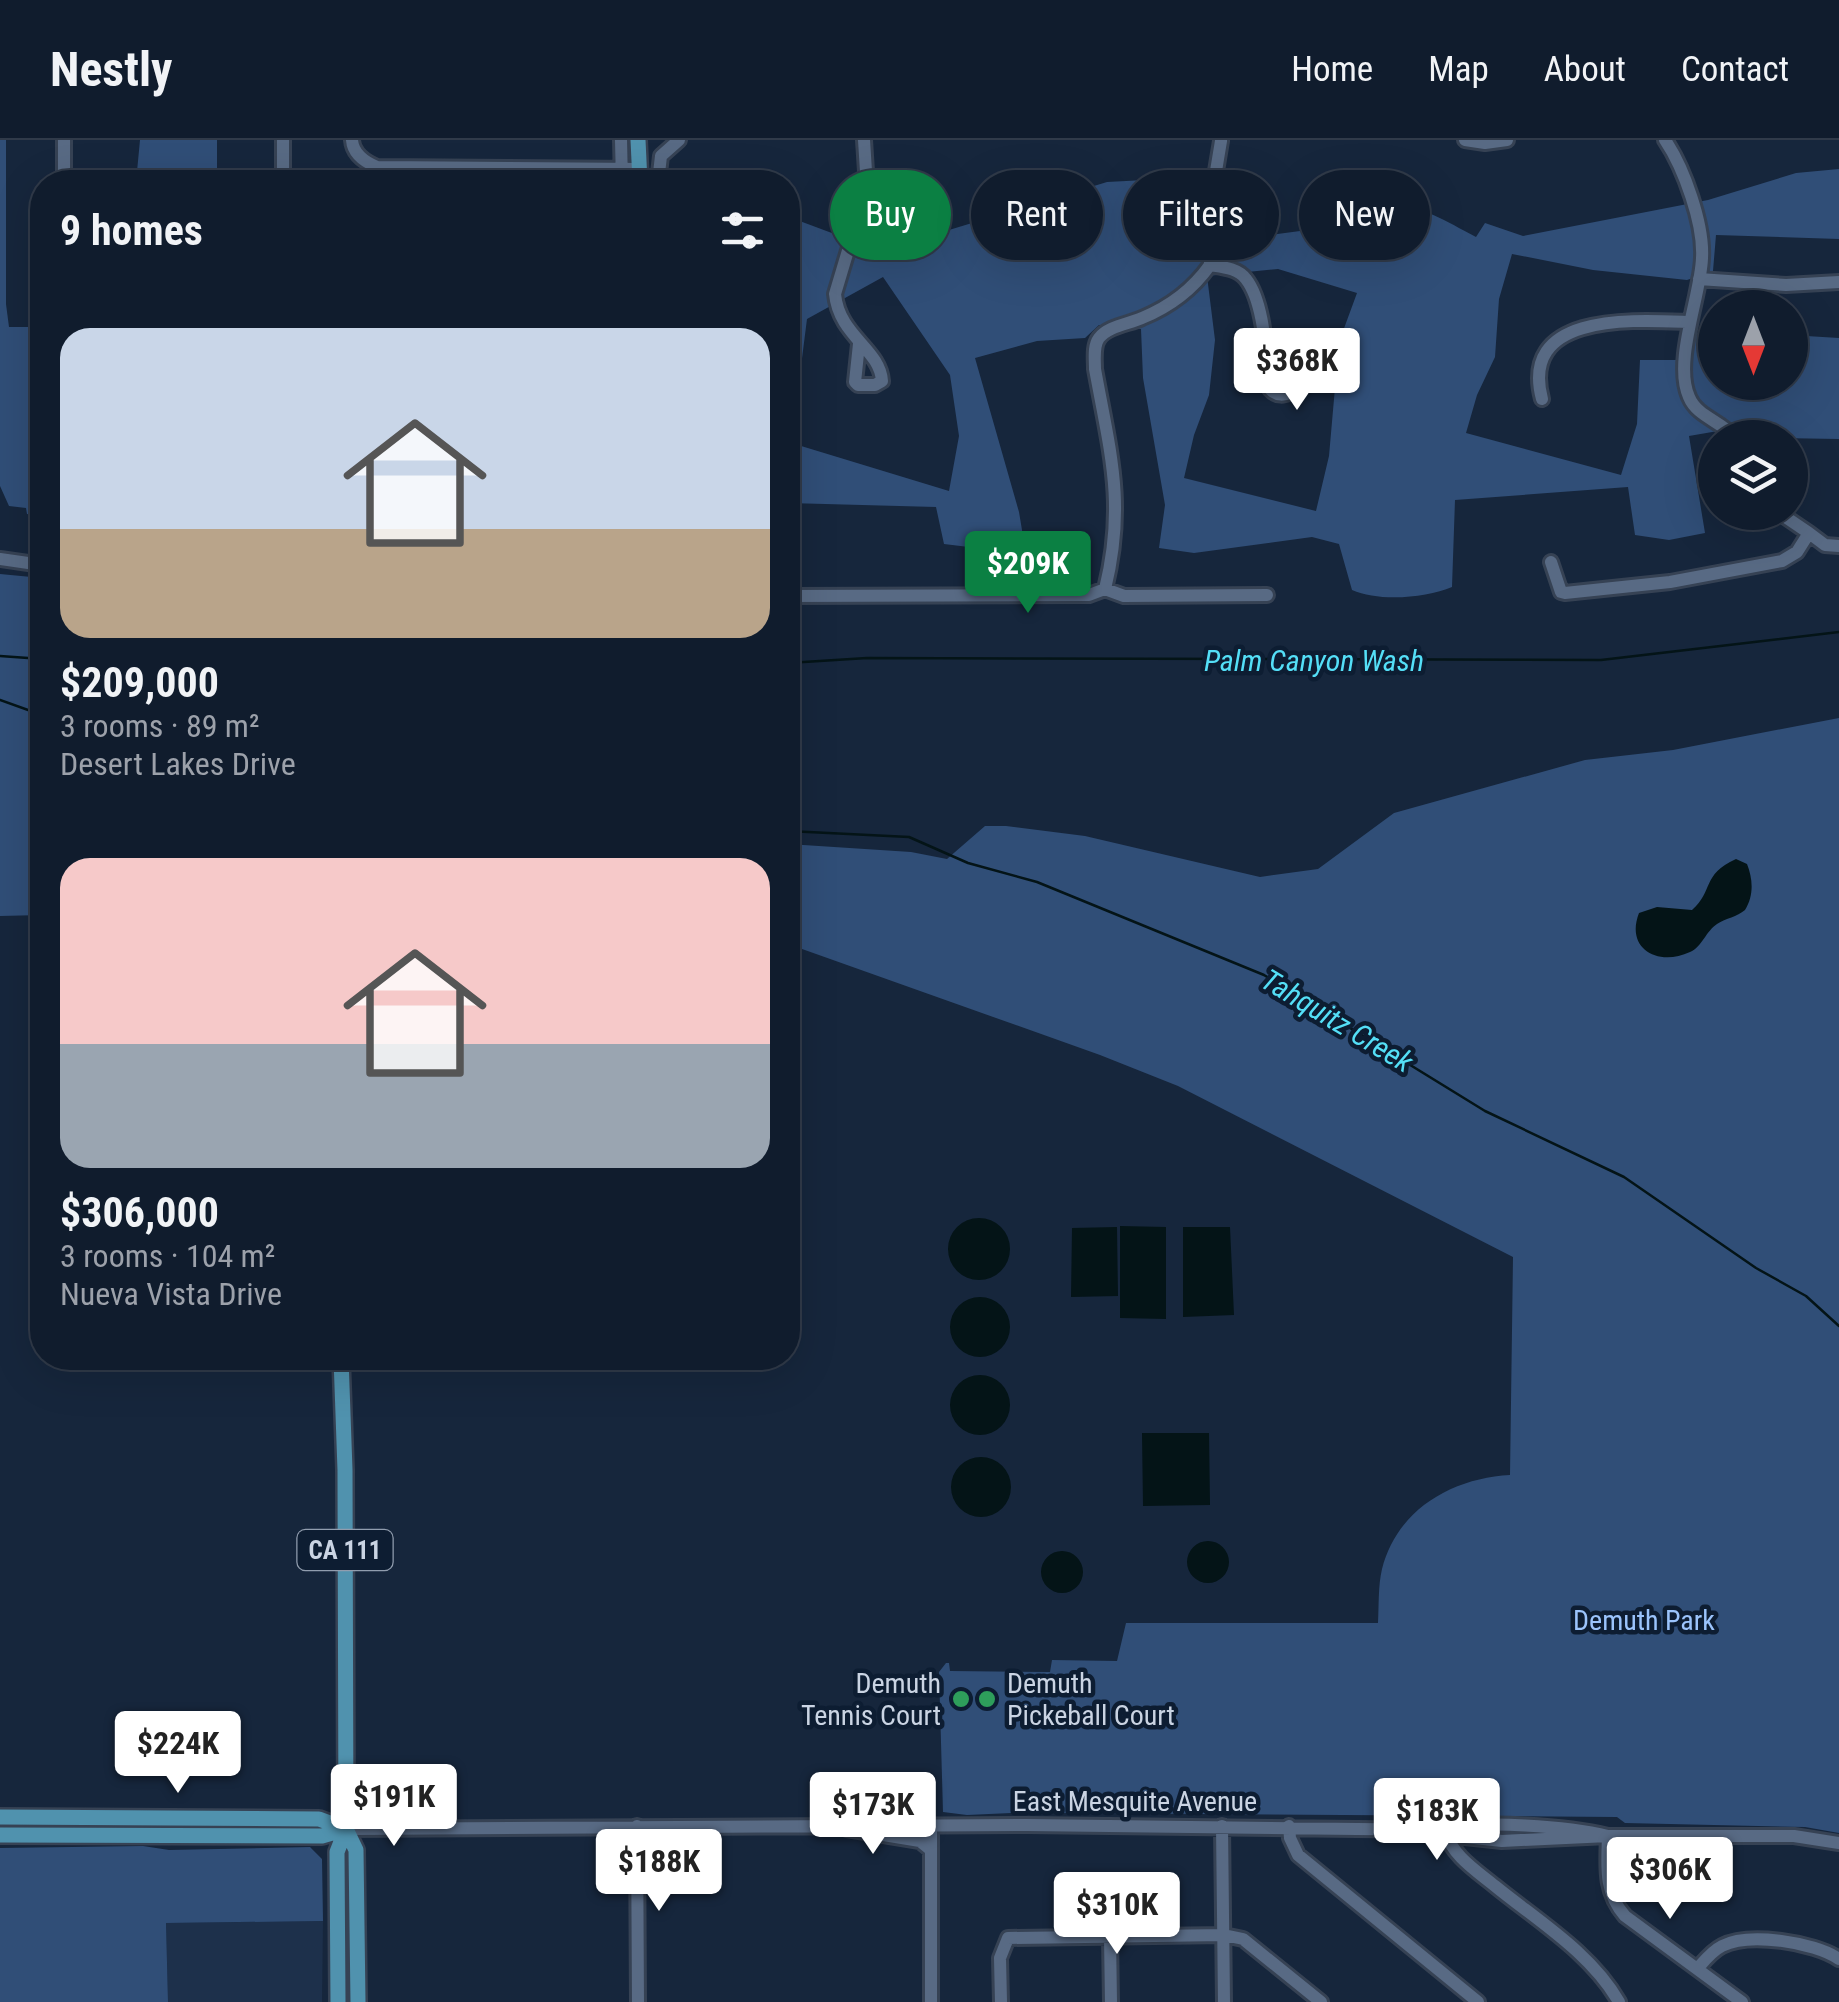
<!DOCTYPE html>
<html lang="en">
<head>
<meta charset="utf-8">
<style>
	:root { --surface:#101c2d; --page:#192535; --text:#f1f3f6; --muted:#9ca1aa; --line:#303a49; --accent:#0b8043 }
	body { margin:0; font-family:"Roboto Condensed",sans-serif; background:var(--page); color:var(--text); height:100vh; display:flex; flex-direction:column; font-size:38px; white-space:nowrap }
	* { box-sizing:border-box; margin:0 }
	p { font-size:32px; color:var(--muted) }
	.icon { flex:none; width:55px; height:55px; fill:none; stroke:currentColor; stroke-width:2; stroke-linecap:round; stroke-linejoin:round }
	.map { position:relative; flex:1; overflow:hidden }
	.details { position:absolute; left:30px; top:30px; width:770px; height:1200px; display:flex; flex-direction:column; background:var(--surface); border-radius:40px; box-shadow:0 10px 40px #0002,0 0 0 2px var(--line) }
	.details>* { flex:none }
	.banner { position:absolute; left:830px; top:30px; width:858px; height:90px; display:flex; gap:20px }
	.needle { width:65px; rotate:180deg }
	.controls { position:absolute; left:1698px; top:150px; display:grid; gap:20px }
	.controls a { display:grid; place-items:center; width:110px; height:110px; border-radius:50%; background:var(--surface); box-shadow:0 10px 40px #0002,0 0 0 2px var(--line); font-size:50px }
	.price { position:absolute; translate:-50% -85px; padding:0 22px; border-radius:10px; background:#fff; color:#222; font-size:32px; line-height:65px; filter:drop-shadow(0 2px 5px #0008) }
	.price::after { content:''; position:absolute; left:50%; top:60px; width:30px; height:22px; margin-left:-15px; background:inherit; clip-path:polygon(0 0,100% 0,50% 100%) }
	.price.current { background:var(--accent); color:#fff }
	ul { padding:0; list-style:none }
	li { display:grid; align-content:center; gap:20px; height:530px; padding:0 30px }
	li span { display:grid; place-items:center; height:310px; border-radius:30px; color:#555 }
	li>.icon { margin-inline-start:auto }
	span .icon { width:180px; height:180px; fill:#fffc; stroke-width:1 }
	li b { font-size:42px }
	h2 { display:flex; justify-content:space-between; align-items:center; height:120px; padding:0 30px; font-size:42px }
	.tag { padding:0 35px; border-radius:45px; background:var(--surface); box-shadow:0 10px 40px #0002,0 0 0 2px var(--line); font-size:35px; line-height:90px }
	.tag.current { background:var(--accent); color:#fff }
	header { display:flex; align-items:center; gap:60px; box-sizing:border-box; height:140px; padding:0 50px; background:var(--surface); border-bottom:2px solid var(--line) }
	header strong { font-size:48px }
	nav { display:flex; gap:55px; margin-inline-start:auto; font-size:35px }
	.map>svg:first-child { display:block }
</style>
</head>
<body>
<header>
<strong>Nestly</strong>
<nav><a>Home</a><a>Map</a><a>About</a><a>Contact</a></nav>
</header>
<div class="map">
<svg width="1839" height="1862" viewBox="0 0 1839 1862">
	<rect width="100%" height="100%" fill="#16263c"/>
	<path fill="#1d304b" d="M323,1781l-1,81h-154l-2,-79z"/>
	<path fill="#304e77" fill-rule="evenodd" d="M0,0h6v164l3,23h33v186l-3,3 -12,-2 -1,-6 -17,-2 -9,-20z
		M140,0h77v42h-81z
		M1839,29v70l-123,-4 -3,36 -26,9 -94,-10 -81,-16 -13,45 -4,58 -18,38 -11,38 155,42 16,-51 3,-64h38l23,-32 14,2v52h75v-47l49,3v101l-118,-2 -3,-6 -29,5 16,97 -36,7 -34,-5 -7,-48 -173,13 -3,87c-26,11 -73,15 -100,3l-13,-46 -27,-7 -118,16 -35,-5 6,-43 -22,-127 -2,-49 -42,-4 -14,13 -48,3 -62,17 44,154 5,30 -31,8 -49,-6 -8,-37 -148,-4v-61l161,49 10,-55 -9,-61 -67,-98 -76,42 -8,63 -11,33v-188l9,-7 83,31 227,-69 95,-5v60l68,-2 105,-14 9,-14c40,-2 57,12 92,30l9,-14 38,13 185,-36 88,-27zM1278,129l79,24 -18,49 -10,114 -13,55 -132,-33 10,-43 15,-40 6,-55 -8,-64z
		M0,434l42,4v337l-42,1z
		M1839,578v1115l-34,-6 -180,-4 -8,-6 -556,-4 -23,-6 -27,6 -44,2 -24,-3 -4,-140 7,-9h3l1,8 100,1 2,-12 65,1 9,-38h252c1,-18 0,-37 4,-54 15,-60 71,-91 128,-94l3,-218 -335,-171 -78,-31 -312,-111v-100l123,8 36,7 38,-33h21l79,10 175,41 58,-8 76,-56 191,-53 88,-10z
		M143,1706l26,4 141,-3 12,12 1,62 -157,2 2,79h-168v-154z"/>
	<path fill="#041417" d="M1736,719l11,5c6,15 7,32 -2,46 -8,7 -19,8 -28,14 -11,7 -15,23 -27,28 -32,15 -65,-3 -51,-39l18,-6 35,3c22,-19 9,-35 44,-51z
		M948 1109a31 31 0 1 1 62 0a31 31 0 1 1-62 0Z
		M1120,1086l46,1v92l-46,-1z
		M1117,1087l1,69 -47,1 1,-69z
		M1183,1087h47l4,88 -51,2z
		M950 1187a30 30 0 1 1 60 0a30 30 0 1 1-60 0Z
		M950 1265a30 30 0 1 1 60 0a30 30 0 1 1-60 0Z
		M1142,1293h67l1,72 -67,1z
		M951 1347a30 30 0 1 1 60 0a30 30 0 1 1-60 0Z
		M1187 1422a21 21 0 1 1 42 0a21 21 0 1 1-42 0Z
		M1041 1432a21 21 0 1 1 42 0a21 21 0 1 1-42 0Z"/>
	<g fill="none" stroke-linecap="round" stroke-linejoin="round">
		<path stroke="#041417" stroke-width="2.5" d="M0,516l42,3
			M788,523l79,-5 734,2 238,-28
			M0,560l42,15
			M788,691l121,6 59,26 69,19 227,93 221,136 139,66 132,91 50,28 33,30"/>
		<defs>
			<path id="minor" d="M64,0v42
				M352,0c1,14 13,22 25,27l263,2
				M621,0l1,42
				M1465,0l20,3 22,-3
				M1665,0c19,28 39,84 37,118 -1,37 -29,103 -13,139 8,20 33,24 46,41
				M283,42v-42
				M658,42l3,-26 18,-16
				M1210,125c12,2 28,3 36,14 19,24 20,80 24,110 7,8 14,6 23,3 7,-23 -14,-45 -30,-59
				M1699,139l87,6 53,-3
				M859,204l-4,38 3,3h17l7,-4c-2,-32 -43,-45 -47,-87l32,-107 -3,-47
				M1542,259c-23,-87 92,-79 147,-77
				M1778,372l31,21
				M0,419l42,6
				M1551,422l10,30 4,1 105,-11 112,-21 15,-9 12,-19 16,12 14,1
				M1105,449c21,-85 5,-137 -10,-220 0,-10 -2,-23 4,-31 9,-12 30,-14 43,-20 27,-11 51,-29 68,-53v-58l11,-66
				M788,456l301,-1 16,-6 19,7 143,-1
				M637,1686l1,176
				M931,1686v176
				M1222,1686l2,176
				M1289,1686l1,12 8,17 180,147
				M346,1689l681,-4 417,5c35,-11 127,-3 164,6
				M847,1689l73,12 11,9
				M1444,1690l12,6 46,5 106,-5h186l45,7
				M1444,1690c9,26 30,39 51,56 43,35 96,67 124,116
				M1608,1696c-1,31 -4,56 17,80l117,86
				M1110,1796l1,66
				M1698,1828c7,-8 14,-17 24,-22 27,-14 92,-4 117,13
				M1001,1862l-1,-44 8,-20 216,-3 19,4 78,63"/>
			<path id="major" d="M638,0l2,42
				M341,1218l4,112 1,359 10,21 2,152
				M0,1677l319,2 27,10
				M0,1695l322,1 24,-7
				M338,1862l-1,-150 9,-23"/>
		</defs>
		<use href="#minor" stroke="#364254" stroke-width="18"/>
		<use href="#major" stroke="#364254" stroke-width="20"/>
		<use href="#minor" stroke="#586a84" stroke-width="12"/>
		<use href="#major" stroke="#5092ae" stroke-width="15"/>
	</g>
	<g fill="#2e9e5b" stroke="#0d1d32" stroke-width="4">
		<circle cx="961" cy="1559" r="10"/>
		<circle cx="987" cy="1559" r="10"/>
	</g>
	<g text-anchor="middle" stroke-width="9" stroke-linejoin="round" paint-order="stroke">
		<rect fill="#0d1d32" stroke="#919dae" stroke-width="2.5" x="297.5" y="1390" width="95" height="40" rx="8"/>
		<g font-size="25" font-weight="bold" fill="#cad4e3">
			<text x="345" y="1419">CA 111</text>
		</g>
		<g font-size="28" fill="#9bc4fc" stroke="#0d1d32">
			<text x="1644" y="1490">Demuth Park</text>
		</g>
		<g font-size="28" fill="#cad4e3" stroke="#0d1d32" text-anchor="end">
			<text x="941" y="1553">Demuth<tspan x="941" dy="32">Tennis Court</tspan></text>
			<text x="1007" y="1553" text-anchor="start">Demuth<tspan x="1007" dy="32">Pickeball Court</tspan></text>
		</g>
		<g font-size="28" fill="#cad4e3" stroke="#0d1d32">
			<text x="1135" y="1671">East Mesquite Avenue</text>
		</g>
		<g font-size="30" font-style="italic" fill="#54dff7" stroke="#0d1d32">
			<text x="1314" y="531">Palm Canyon Wash</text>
			<text transform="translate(1337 881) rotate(31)" y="10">Tahquitz Creek</text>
		</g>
	</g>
</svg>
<div class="controls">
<a><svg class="needle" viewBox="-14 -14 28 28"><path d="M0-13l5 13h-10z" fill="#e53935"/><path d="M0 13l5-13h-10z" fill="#9ca1aa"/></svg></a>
<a><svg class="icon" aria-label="layers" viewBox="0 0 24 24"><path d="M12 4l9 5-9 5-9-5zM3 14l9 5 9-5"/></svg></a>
</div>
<b class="price" style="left:1297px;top:273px">$368K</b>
<b class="price current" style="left:1028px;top:476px">$209K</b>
<b class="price" style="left:178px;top:1656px">$224K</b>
<b class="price" style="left:394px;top:1709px">$191K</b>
<b class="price" style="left:873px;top:1717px">$173K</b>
<b class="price" style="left:1437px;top:1723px">$183K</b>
<b class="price" style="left:659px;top:1774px">$188K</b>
<b class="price" style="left:1670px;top:1782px">$306K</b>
<b class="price" style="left:1117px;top:1817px">$310K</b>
<div class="banner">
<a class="tag current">Buy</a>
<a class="tag">Rent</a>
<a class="tag">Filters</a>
<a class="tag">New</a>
</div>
<section class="details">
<h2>9 homes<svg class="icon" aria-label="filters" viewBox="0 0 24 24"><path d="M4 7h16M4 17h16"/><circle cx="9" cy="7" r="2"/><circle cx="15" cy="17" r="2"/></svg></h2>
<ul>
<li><span style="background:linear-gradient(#c9d6e8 65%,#b9a48a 0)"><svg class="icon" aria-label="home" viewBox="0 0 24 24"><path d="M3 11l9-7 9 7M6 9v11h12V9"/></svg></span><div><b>$209,000</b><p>3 rooms · 89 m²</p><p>Desert Lakes Drive</p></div></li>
<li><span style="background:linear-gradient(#f6c9c9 60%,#9aa5b1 0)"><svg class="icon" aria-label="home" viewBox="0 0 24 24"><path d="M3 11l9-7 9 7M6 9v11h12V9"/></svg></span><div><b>$306,000</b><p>3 rooms · 104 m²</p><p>Nueva Vista Drive</p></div></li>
</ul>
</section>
</div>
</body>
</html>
